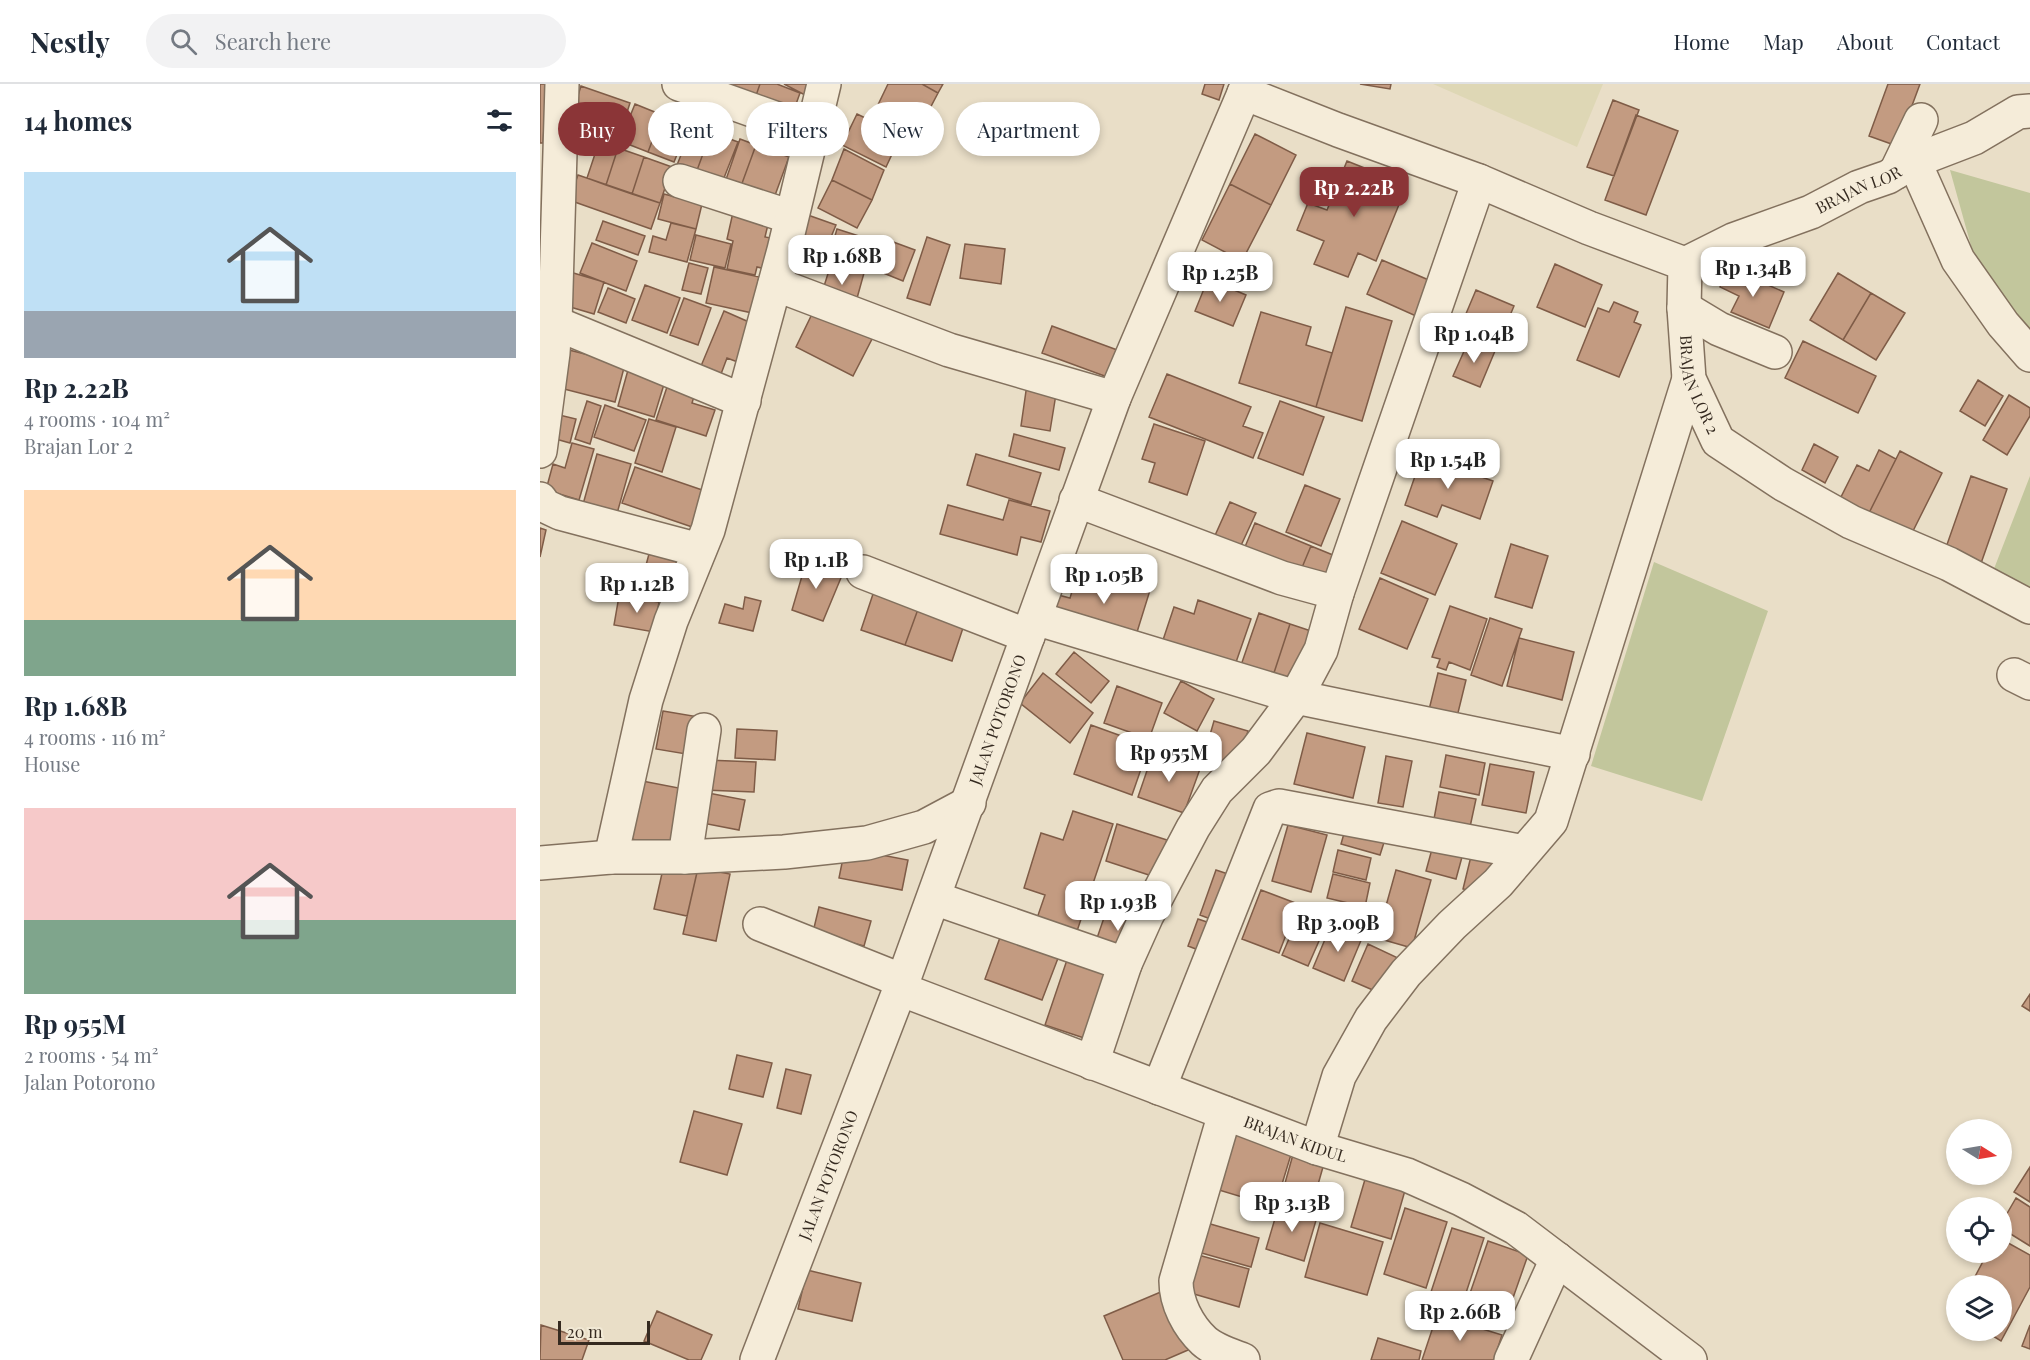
<!DOCTYPE html>
<html lang="en">
<head>
<meta charset="utf-8">
<style>
	:root { --surface:#fff; --page:#f2f2f3; --text:#1f2937; --muted:#747a83; --line:#e0e1e3; --accent:#8b3537 }
	body { margin:0; font-family:"Playfair Display",serif; background:var(--page); color:var(--text); height:100vh; display:flex; flex-direction:column; font-size:22px; white-space:nowrap }
	* { box-sizing:border-box; margin:0 }
	p { font-size:20px; color:var(--muted) }
	.icon { flex:none; width:33px; height:33px; fill:none; stroke:currentColor; stroke-width:2; stroke-linecap:round; stroke-linejoin:round }
	.map { position:relative; flex:1; overflow:hidden }
	.side { display:flex; flex-direction:column; background:var(--surface); width:540px }
	.side>* { flex:none }
	.guide { position:absolute; left:18px; top:18px; width:570px; height:54px; display:flex; gap:12px }
	.needle { width:39px; rotate:101deg }
	.buttons { position:absolute; left:1406px; top:1035px; display:grid; gap:12px }
	.buttons a { display:grid; place-items:center; width:66px; height:66px; border-radius:50%; background:var(--surface); box-shadow:0 3px 9px #0003; font-size:30px }
	.scale { position:absolute; left:18px; bottom:15px; width:92px; box-sizing:border-box; padding-left:6px; border:3px solid #352a20; border-top:0; font-size:16px; line-height:21px; white-space:nowrap; color:#352a20; -webkit-text-stroke:4px #f1e9d5; paint-order:stroke }
	.price { position:absolute; translate:-50% -51px; padding:0 14px; border-radius:12px; background:#fff; color:#222; font-size:20px; line-height:39px; filter:drop-shadow(0 2px 3px #0008) }
	.price::after { content:''; position:absolute; left:50%; top:36px; width:18px; height:14px; margin-left:-9px; background:inherit; clip-path:polygon(0 0,100% 0,50% 100%) }
	.price.selected { background:var(--accent); color:#fff }
	ul { padding:0; list-style:none }
	li { display:grid; align-content:center; gap:12px; height:318px; padding:0 24px }
	li span { display:grid; place-items:center; height:186px; border-radius:0px; color:#555 }
	li>.icon { margin-inline-start:auto }
	span .icon { width:108px; height:108px; fill:#fffc; stroke-width:1 }
	li b { font-size:26px }
	h2 { display:flex; justify-content:space-between; align-items:center; height:72px; padding:0 24px; font-size:26px }
	.chip { padding:0 21px; border-radius:27px; background:var(--surface); box-shadow:0 3px 9px #0003; font-size:21px; line-height:54px }
	.chip.selected { background:var(--accent); color:#fff }
	header { display:flex; align-items:center; gap:36px; box-sizing:border-box; height:84px; padding:0 30px; background:var(--surface); border-bottom:2px solid var(--line) }
	header strong { font-size:28px }
	nav { display:flex; gap:33px; margin-inline-start:auto; font-size:21px }
	.search { width:420px; height:54px; background:var(--page); display:flex; align-items:center; gap:15px; box-sizing:border-box; padding:0 21px; border-radius:33px; color:var(--muted); font-size:22px }
	main { display:flex; flex:1; min-height:0 }
	.map>svg:first-child { display:block }
</style>
</head>
<body>
<header>
<strong>Nestly</strong>
<div class="search"><svg class="icon" aria-label="search" viewBox="0 0 24 24"><circle cx="10" cy="10" r="6"/><path d="M15 15l6 6"/></svg>Search here</div>
<nav><a>Home</a><a>Map</a><a>About</a><a>Contact</a></nav>
</header>
<main>
<section class="side">
<h2>14 homes<svg class="icon" aria-label="filters" viewBox="0 0 24 24"><path d="M4 7h16M4 17h16"/><circle cx="9" cy="7" r="2"/><circle cx="15" cy="17" r="2"/></svg></h2>
<ul>
<li><span style="background:linear-gradient(#bfe0f5 75%,#9aa5b1 0)"><svg class="icon" aria-label="home" viewBox="0 0 24 24"><path d="M3 11l9-7 9 7M6 9v11h12V9"/></svg></span><div><b>Rp 2.22B</b><p>4 rooms · 104 m²</p><p>Brajan Lor 2</p></div></li>
<li><span style="background:linear-gradient(#ffd9b3 70%,#7fa58c 0)"><svg class="icon" aria-label="home" viewBox="0 0 24 24"><path d="M3 11l9-7 9 7M6 9v11h12V9"/></svg></span><div><b>Rp 1.68B</b><p>4 rooms · 116 m²</p><p>House</p></div></li>
<li><span style="background:linear-gradient(#f6c9c9 60%,#7fa58c 0)"><svg class="icon" aria-label="home" viewBox="0 0 24 24"><path d="M3 11l9-7 9 7M6 9v11h12V9"/></svg></span><div><b>Rp 955M</b><p>2 rooms · 54 m²</p><p>Jalan Potorono</p></div></li>
</ul>
</section>
<div class="map">
<svg width="1490" height="1276" viewBox="0 0 1490 1276">
	<rect width="100%" height="100%" fill="#e9dec7"/>
	<path fill="#ded7b5" d="M893,0h170l-26,63z"/>
	<path fill="#c2c69c" d="M1410,86l80,23v140l-57,-80z
		M1490,392v131l-45,-15z
		M1114,478l114,49 -66,190 -111,-35z"/>
	<path fill="#c39b81" stroke="#7f5c47" stroke-width="1.5" d="M0,0h7l-4,59h-3z
		M174,0h46l-8,23z
		M220,0h17l23,9 -10,28 -38,-14z
		M244,0h27l-6,11z
		M348,0h34l16,9 -20,38 -42,-22z
		M382,0h21l-5,9z
		M665,0h19l-5,16 -17,-6z
		M820,0h31l-1,5z
		M1348,0h32l-23,62 -28,-10z
		M41,2l49,17 -11,34 -49,-16z
		M1073,16l26,10 -25,66 -27,-9z
		M95,20l27,11 -14,37 -28,-11z
		M317,30l44,21 -15,32 -44,-22z
		M122,31l27,10 -15,37 -26,-10z
		M1096,31l42,16 -32,84 -41,-15z
		M153,41l18,7 -15,41 -19,-8z
		M171,48l27,10 -16,41 -26,-10z
		M715,50l41,21 -25,50 -41,-21z
		M200,55l16,6 -19,52 -15,-6z
		M59,58l19,6 -12,37 -19,-7z
		M216,61l33,12 -19,52 -33,-12z
		M78,64l26,9 -12,37 -26,-9z
		M304,65l40,21 -12,30 -40,-20z
		M104,73l28,10 -12,36 -28,-9z
		M807,77l60,24 -31,76 -18,-8 -10,24 -34,-13 10,-23 -27,-11 11,-27 19,7z
		M38,91l82,28 -9,26 -82,-29z
		M292,96l40,20 -15,28 -39,-20z
		M690,100l41,21 -29,56 -40,-21z
		M124,110l38,10 -6,25 -38,-10z
		M194,124l36,8 -5,21 11,2 -6,31 -13,-3 -2,8 -28,-6 6,-28 -6,-2z
		M265,130l31,11 -12,29 -30,-12z
		M63,137l42,15 -7,19 -42,-15z
		M131,139l25,6 -9,33 -38,-10 4,-16 13,4z
		M297,145l25,8 -6,16 -24,-7z
		M156,151l35,9 -6,24 -35,-8z
		M337,152l38,14 -12,31 -37,-15z
		M387,153l23,8 -20,60 -23,-7z
		M52,159l45,18 -11,30 -46,-18z
		M425,160l40,5 -4,35 -41,-6z
		M842,176l49,21 -15,35 -49,-22z
		M149,179l19,5 -7,26 -19,-4z
		M291,180l33,9 -10,36 -34,-10z
		M1015,180l47,21 -17,42 -48,-20z
		M174,183l50,11 -7,36 -51,-11z
		M1189,184l55,24 -15,36 -38,-16 8,-16 -19,-9z
		M30,188l34,10 -10,32 -34,-10z
		M1298,189l33,20 -28,47 -33,-20z
		M668,195l38,16 -13,31 -38,-15z
		M105,201l35,13 -13,35 -35,-13z
		M68,204l27,11 -9,24 -28,-11z
		M936,206l38,16 -19,45 -38,-16z
		M1331,209l34,20 -29,47 -33,-20z
		M144,214l27,10 -13,37 -28,-10z
		M1074,218l24,10 -4,10 7,3 -22,52 -42,-17 21,-52 11,4z
		M806,223l46,14 -30,100 -46,-14z
		M274,226l58,29 -19,37 -57,-29z
		M184,227l34,15 -15,38 -16,-6 -6,16 -20,-8z
		M721,228l50,15 -5,18 26,8 -16,54 -77,-24z
		M512,242l68,25 -10,27 -68,-25z
		M929,256l26,11 -15,36 -27,-11z
		M1263,257l73,35 -18,37 -73,-35z
		M29,266l56,14 -10,38 -55,-14z
		M88,286l37,11 -11,36 -36,-11z
		M627,290l84,33 -8,19 20,7 -10,25 -104,-41z
		M1438,296l25,16 -18,30 -25,-15z
		M129,297l27,9 -4,13 23,7 -9,26 -50,-16z
		M487,300l30,4 -7,43 -29,-5z
		M1469,311l21,13v8l-23,39 -24,-15z
		M47,317l14,5 -11,38 -15,-5z
		M740,317l44,16 -21,58 -45,-17z
		M65,321l41,15 -12,31 -40,-14z
		M11,329l25,6 -6,24 -25,-7z
		M109,335l27,8 -14,45 -27,-9z
		M614,340l51,17 -18,54 -38,-13 6,-19 -13,-4z
		M474,350l51,14 -6,22 -50,-14z
		M32,359l22,6 -15,51 -33,-10 7,-26 12,4z
		M1274,360l24,13 -13,26 -23,-13z
		M1339,366l17,9 -27,54 -29,-14 17,-34 12,6z
		M1360,367l42,22 -31,62 -42,-22z
		M57,370l34,10 -15,53 -34,-9z
		M436,370l65,19 -10,32 -64,-20z
		M882,372l71,25 -13,38 -38,-14 -5,12 -32,-12z
		M95,383l76,26 -13,36 -76,-26z
		M1431,392l36,13 -28,80 -36,-13z
		M765,401l35,14 -19,47 -35,-14z
		M469,416l41,11 -9,31 -20,-5 -4,18 -77,-21 8,-29 55,15z
		M690,418l26,11 -18,39 -25,-12z
		M862,437l55,23 -22,51 -54,-22z
		M715,439l56,23 -13,31 -56,-23z
		M0,444l6,2 -6,27z
		M971,460l37,12 -16,52 -37,-11z
		M771,462l34,14 -13,31 -34,-14z
		M109,470l31,8 -8,29 -14,-4 -3,12 -17,-4z
		M267,475l36,14 -20,48 -31,-11z
		M540,481l71,22 -18,58 -82,-25 7,-25 12,3z
		M840,494l48,21 -21,50 -48,-20z
		M336,501l45,16 -16,44 -44,-15z
		M79,512l40,6 -5,30 -40,-7z
		M205,513l16,4 -8,30 -34,-8 6,-19 18,5z
		M658,516l53,19 -17,49 -72,-25 12,-36 20,7z
		M381,517l46,15 -15,45 -47,-16z
		M910,522l37,13 -17,51 -21,-8 -3,8 -9,-3 3,-8 -8,-2z
		M719,529l31,11 -20,61 -32,-11z
		M950,534l32,11 -20,57 -31,-11z
		M750,540l27,9 -21,61 -26,-9z
		M979,554l55,14 -12,48 -55,-14z
		M534,568l35,29 -18,22 -35,-29z
		M503,589l50,40 -23,30 -50,-40z
		M898,589l28,7 -11,45 -28,-7z
		M641,597l33,18 -17,32 -33,-18z
		M577,602l45,17 -13,36 -45,-16z
		M123,627l36,6 -7,38 -36,-6z
		M674,637l34,10 -11,38 -34,-10z
		M551,641l58,21 -17,49 -58,-21z
		M197,645l40,2 -2,29 -40,-2z
		M767,649l58,14 -12,51 -59,-14z
		M613,669l47,16 -16,44 -46,-16z
		M906,671l39,8 -6,32 -39,-8z
		M846,672l26,5 -9,46 -25,-4z
		M166,676l50,2 -2,30 -50,-2z
		M950,680l44,8 -8,41 -44,-8z
		M97,696l47,9 -12,58 -46,-9z
		M163,708l42,8 -6,30 -42,-8z
		M899,708l37,7 -6,28 -36,-8z
		M533,727l40,13 -38,113 -40,-13 10,-29 -21,-7 17,-55 22,7z
		M807,739l40,10 -7,22 -39,-11z
		M577,740l50,16 -12,37 -49,-16z
		M748,741l39,10 -16,57 -39,-11z
		M895,754l30,8 -9,33 -30,-8z
		M934,760l32,8 -23,42 -20,-5z
		M305,764l63,12 -6,30 -63,-12z
		M798,766l33,8 -5,22 -33,-8z
		M125,776l33,8 -11,48 -33,-7z
		M158,784l32,6 -14,67 -33,-7z
		M676,786l21,7 -16,46 -21,-8z
		M856,786l35,10 -19,68 -35,-10z
		M793,790l37,9 -5,24 -38,-9z
		M721,806l37,14 -19,49 -37,-14z
		M763,822l26,12 -21,48 -26,-11z
		M279,823l52,14 -7,25 -51,-14z
		M567,825l34,10 -12,35 -34,-10z
		M658,835l21,7 -10,28 -21,-8z
		M791,841l31,13 -18,43 -31,-13z
		M462,848l58,21 -18,47 -57,-21z
		M828,860l30,14 -16,36 -30,-13z
		M529,870l42,14 -24,71 -42,-14z
		M1490,910v17l-8,-5z
		M197,971l35,8 -9,34 -34,-8z
		M246,985l25,6 -10,39 -24,-6z
		M154,1027l48,13 -15,51 -47,-13z
		M687,1043l66,21 -18,59 -66,-20z
		M754,1067l31,9 -14,49 -31,-8z
		M1490,1083v35l-16,-10z
		M826,1092l40,11 -15,52 -40,-12z
		M1476,1114l14,9v39l-29,-18v-4z
		M739,1121l38,12 -13,44 -38,-12z
		M865,1124l42,14 -21,66 -42,-14z
		M660,1137l59,17 -8,29 -60,-17z
		M780,1139l63,19 -16,53 -62,-18z
		M912,1144l32,10 -21,64 -32,-10z
		M1461,1155l29,16v32l-29,54 -18,-11h18v-44h-31l18,-34h13z
		M948,1157l40,14 -21,60 -40,-13z
		M651,1169l58,16 -10,38 -59,-17z
		M267,1186l54,13 -9,38 -54,-12z
		M623,1207l25,59 -23,10h-42l-19,-44z
		M117,1227l55,24 -11,25h-12l-45,-19z
		M897,1231l65,20 -8,25h-72z
		M1,1241l48,15 -7,20h-42z
		M1490,1241v24l-8,-3z
		M838,1254l43,13 -2,9h-48z"/>
	<g fill="none" stroke-linecap="round" stroke-linejoin="round">
		<defs>
			<g id="minor">
				<path d="M139,0l132,47"/>
				<path id="s1" d="M704,9l94,37 141,51 110,47 96,36 -1,44 5,71 29,62 65,43 68,38 98,42 81,43"/>
				<path d="M1374,77l44,99 45,64 27,31"/>
				<path d="M1356,88l25,-52"/>
				<path d="M140,97l111,36"/>
				<path id="s2" d="M1145,180l48,-24 78,-28 48,-25 29,-10 26,-16 60,-23 44,-26 12,-1"/>
				<path d="M235,200l174,66 165,48"/>
				<path d="M1144,224l35,21 56,23"/>
				<path d="M15,239l189,78"/>
				<path d="M0,367l13,-98 2,-30 7,-239"/>
				<path d="M0,415l5,7 15,7 139,37"/>
				<path d="M536,416l206,78 55,15 -16,57 -25,47 -40,54 -39,39 -24,38 -46,87 -22,49 -33,99"/>
				<path d="M323,488l165,64"/>
				<path d="M797,509l142,-412"/>
				<path d="M495,534l261,79 277,57"/>
				<path d="M1474,591l16,8"/>
				<path d="M71,773l35,-157 25,-79 37,-91 76,-280 40,-166"/>
				<path d="M145,773l19,-127"/>
				<path d="M0,779l71,-6h74l99,-5 83,-9 57,-16 45,-24"/>
				<path d="M394,814l191,66"/>
				<path d="M220,840l143,57"/>
				<path id="s3" d="M360,905l417,159 90,27 54,24 55,29 174,132"/>
				<path d="M619,1004l111,-279 9,-3 245,46"/>
				<path d="M685,1029l-49,168c0,22 12,45 28,60 10,9 26,14 39,19"/>
				<path d="M777,1064l22,-72 32,-57 35,-46 46,-48 46,-42 53,-62 138,-442"/>
				<path id="s4" d="M217,1276l146,-379 211,-583 134,-314"/>
				<path d="M971,1276l46,-101"/>
			</g>
		</defs>
		<use href="#minor" stroke="#83715e" stroke-width="36"/>
		<use href="#minor" stroke="#f5ecd9" stroke-width="33"/>
	</g>
	<g text-anchor="middle" stroke-width="4.5" stroke-linejoin="round" paint-order="stroke">
		<g font-size="16" fill="#352a20" stroke="#f1e9d5">
			<text dy="6" stroke="none"><textPath href="#s2" startOffset="189">BRAJAN LOR</textPath></text>
			<text dy="6" stroke="none"><textPath href="#s1" startOffset="596">BRAJAN LOR 2</textPath></text>
			<text dy="6" stroke="none"><textPath href="#s4" startOffset="684">JALAN POTORONO</textPath></text>
			<text dy="6" stroke="none"><textPath href="#s3" startOffset="423">BRAJAN KIDUL</textPath></text>
			<text dy="6" stroke="none"><textPath href="#s4" startOffset="198">JALAN POTORONO</textPath></text>
		</g>
	</g>
</svg>
<div class="buttons">
<a><svg class="needle" viewBox="-14 -14 28 28"><path d="M0-13l5 13h-10z" fill="#e53935"/><path d="M0 13l5-13h-10z" fill="#747a83"/></svg></a>
<a><svg class="icon" aria-label="locate" viewBox="0 0 24 24"><circle cx="12" cy="12" r="6"/><path d="M12 2v4M12 18v4M2 12h4M18 12h4"/></svg></a>
<a><svg class="icon" aria-label="layers" viewBox="0 0 24 24"><path d="M12 4l9 5-9 5-9-5zM3 14l9 5 9-5"/></svg></a>
</div>
<div class="scale">20 m</div>
<b class="price selected" style="left:814px;top:134px">Rp 2.22B</b>
<b class="price" style="left:302px;top:202px">Rp 1.68B</b>
<b class="price" style="left:1213px;top:214px">Rp 1.34B</b>
<b class="price" style="left:680px;top:219px">Rp 1.25B</b>
<b class="price" style="left:934px;top:280px">Rp 1.04B</b>
<b class="price" style="left:908px;top:406px">Rp 1.54B</b>
<b class="price" style="left:276px;top:506px">Rp 1.1B</b>
<b class="price" style="left:564px;top:521px">Rp 1.05B</b>
<b class="price" style="left:97px;top:530px">Rp 1.12B</b>
<b class="price" style="left:629px;top:699px">Rp 955M</b>
<b class="price" style="left:578px;top:848px">Rp 1.93B</b>
<b class="price" style="left:798px;top:869px">Rp 3.09B</b>
<b class="price" style="left:752px;top:1149px">Rp 3.13B</b>
<b class="price" style="left:920px;top:1258px">Rp 2.66B</b>
<div class="guide">
<a class="chip selected">Buy</a>
<a class="chip">Rent</a>
<a class="chip">Filters</a>
<a class="chip">New</a>
<a class="chip">Apartment</a>
</div>
</div>
</main>
</body>
</html>
